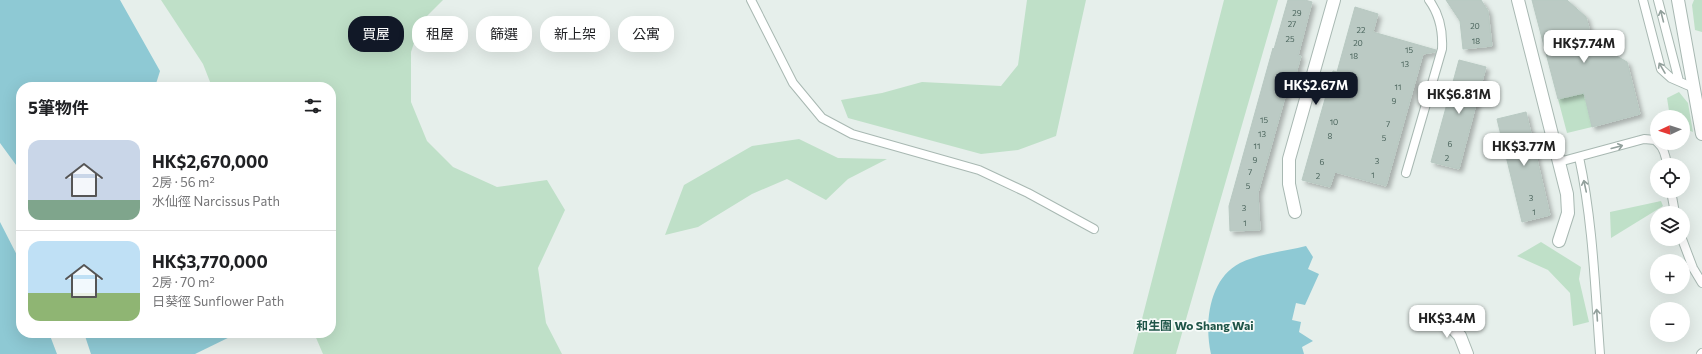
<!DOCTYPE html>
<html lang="zh-TW">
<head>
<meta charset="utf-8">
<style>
	:root { --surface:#fff; --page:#f2f2f2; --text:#202124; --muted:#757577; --line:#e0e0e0; --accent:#111827 }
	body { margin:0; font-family:Commissioner,"Noto Sans TC",sans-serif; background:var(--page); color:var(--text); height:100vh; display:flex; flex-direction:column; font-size:15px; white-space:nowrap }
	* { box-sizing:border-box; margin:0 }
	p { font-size:13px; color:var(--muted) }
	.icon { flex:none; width:22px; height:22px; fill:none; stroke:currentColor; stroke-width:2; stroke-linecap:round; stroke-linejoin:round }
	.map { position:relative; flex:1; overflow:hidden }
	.details { position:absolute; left:16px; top:82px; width:320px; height:256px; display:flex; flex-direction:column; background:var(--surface); border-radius:16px; box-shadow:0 4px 16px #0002 }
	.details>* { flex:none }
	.banner { position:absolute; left:348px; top:16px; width:380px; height:36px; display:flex; gap:8px }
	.needle { width:26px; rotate:266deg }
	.buttons { position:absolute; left:1650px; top:110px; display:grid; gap:8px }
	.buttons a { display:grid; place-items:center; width:40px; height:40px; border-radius:50%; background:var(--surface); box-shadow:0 4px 16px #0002; font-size:20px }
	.price { position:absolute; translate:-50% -34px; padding:0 9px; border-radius:8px; background:#fff; color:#222; font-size:13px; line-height:26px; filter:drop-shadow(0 1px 2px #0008) }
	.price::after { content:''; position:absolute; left:50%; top:24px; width:12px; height:9px; margin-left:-6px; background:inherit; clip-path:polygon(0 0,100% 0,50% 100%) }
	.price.on { background:var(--accent); color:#fff }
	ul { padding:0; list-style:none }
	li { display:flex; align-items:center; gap:12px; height:100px; padding:0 12px }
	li+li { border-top:1px solid var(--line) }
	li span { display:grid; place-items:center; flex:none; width:112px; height:80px; border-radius:12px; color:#555 }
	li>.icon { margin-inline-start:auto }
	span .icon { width:48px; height:48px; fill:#fffc; stroke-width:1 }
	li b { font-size:17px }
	h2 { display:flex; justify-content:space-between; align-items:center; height:48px; padding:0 12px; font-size:17px }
	.chip { padding:0 14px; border-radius:16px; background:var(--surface); box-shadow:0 4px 16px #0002; font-size:14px; line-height:36px }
	.chip.on { background:var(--accent); color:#fff }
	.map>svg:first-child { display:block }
</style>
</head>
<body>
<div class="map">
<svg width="1702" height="354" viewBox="0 0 1702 354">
	<defs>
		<filter id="shadow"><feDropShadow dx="3.5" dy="3.5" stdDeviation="2" flood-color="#0004"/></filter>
	</defs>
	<rect width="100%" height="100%" fill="#e6efeb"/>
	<path fill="#bfe0c8" d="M161,0h282l-22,22 -10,30v50l16,39 26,26 44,20 50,-7 18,30 -27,58 8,55 16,31h-239l-9,-21h17v-246h-119l-9,-23z
		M1027,0h59l-30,136 -38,14 -37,4 -133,-36 -7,-18 41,-7 40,-11 79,4 17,-21z
		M1224,0h54l-102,354h-43z
		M1694,0h8v32l-7,-2 -3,-25z
		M1679,92l9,11 5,29 -10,-4v-11h-13l-3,-19z
		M1584,93l8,34 -25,6 -9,-34z
		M799,139l39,19 49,1 -39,20 -22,21 -39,-21 -35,15 -54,33 -33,8 19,-50 68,-39z
		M1661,201l2,5 -52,32 -1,-26z
		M1541,242l40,25 -2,12 10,43 -16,4 -3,-33 -22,-23 -31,-14z"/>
	<path fill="#8ec9d4" d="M0,0h120l40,71 -5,16h-134v81l-2,1 -19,-26z
		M0,222l21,41v70h28l8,21h-57z
		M1306,246l7,11 -5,12 11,5 -14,31 -9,-2 -4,17 9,2 -2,10 14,9 -11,6 2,7h-93c-7,-31 -2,-75 29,-91 18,-9 46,-12 66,-17z
		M84,333h154l-43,21h-104z"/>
	<path fill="#bbcac4" stroke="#b8c9c2" filter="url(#shadow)" d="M1288,0h17l7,2 -14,54h3l-8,28 -4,-1 -31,110 2,37 -30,1 -1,-25 44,-158 1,1z
		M1446,0h35l7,11 4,35 -29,3 -3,-28z
		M1532,0h35l19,17 3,11 -3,10 41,24 13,52 -48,13 -8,-34 -26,6z
		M1355,7l23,7 -5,18 63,18 -1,2 -12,2 -37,132 -51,-14 -5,15 -28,-7 31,-109 4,1z
		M1459,60l27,7 -27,102 -28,-7z
		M1526,112l24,103 -28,7 -25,-103z"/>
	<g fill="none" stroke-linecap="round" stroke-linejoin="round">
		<defs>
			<path id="service" d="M751,0l42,83 29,35 30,16 127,36 49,23 66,36
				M1643,0l18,69 10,9 23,10
				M1658,0l21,81
				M1658,143c6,5 8,14 9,22
				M1579,157c14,65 16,131 21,197
				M1559,162l85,-23 11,1 2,2
				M1406,173l36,-124c1,-18 -2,-34 -13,-49
				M1671,191l4,22
				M1682,239l11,29 9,15
				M1701,354l1,-1"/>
			<path id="minor" d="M1518,0l49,194 1,19 -9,28
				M1678,0l24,134
				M1295,212l-6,-28v-25l45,-159
				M1441,315l19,21 7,18"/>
		</defs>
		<use href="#service" stroke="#a8b8b2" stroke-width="10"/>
		<use href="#minor" stroke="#a8b8b2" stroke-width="14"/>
		<use href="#service" stroke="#fff" stroke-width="8"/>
		<use href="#minor" stroke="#fff" stroke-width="12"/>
	</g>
	<defs><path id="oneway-shaft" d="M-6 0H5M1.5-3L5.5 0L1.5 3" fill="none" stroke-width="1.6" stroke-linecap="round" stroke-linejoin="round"/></defs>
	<g stroke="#92a09c">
		<use href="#oneway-shaft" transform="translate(1662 16) rotate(-104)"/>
		<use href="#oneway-shaft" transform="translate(1662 68) rotate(-120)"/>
		<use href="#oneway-shaft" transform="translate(1617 147) rotate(-15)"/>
		<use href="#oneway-shaft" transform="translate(1585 186) rotate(-102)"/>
		<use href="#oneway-shaft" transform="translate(1597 315) rotate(-94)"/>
	</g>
	<g text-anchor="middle" stroke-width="3.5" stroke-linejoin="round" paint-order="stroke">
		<g font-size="8" fill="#4a645c">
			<text x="1297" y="16">29</text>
			<text x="1292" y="27">27</text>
			<text x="1475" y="29">20</text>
			<text x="1361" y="33">22</text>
			<text x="1290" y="42">25</text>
			<text x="1476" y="44">18</text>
			<text x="1358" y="46">20</text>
			<text x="1409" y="53">15</text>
			<text x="1354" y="59">18</text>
			<text x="1405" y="67">13</text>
			<text x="1398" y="90">11</text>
			<text x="1394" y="104">9</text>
			<text x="1264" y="123">15</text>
			<text x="1334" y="125">10</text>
			<text x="1388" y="127">7</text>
			<text x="1262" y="137">13</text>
			<text x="1330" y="139">8</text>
			<text x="1384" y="141">5</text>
			<text x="1450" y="147">6</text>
			<text x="1257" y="149">11</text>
			<text x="1447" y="161">2</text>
			<text x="1255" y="163">9</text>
			<text x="1377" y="164">3</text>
			<text x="1322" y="165">6</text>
			<text x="1250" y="175">7</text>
			<text x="1373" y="178">1</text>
			<text x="1318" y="179">2</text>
			<text x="1248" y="189">5</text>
			<text x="1531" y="201">3</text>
			<text x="1244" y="211">3</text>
			<text x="1534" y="215">1</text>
			<text x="1245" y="226">1</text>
		</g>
		<g font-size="12" font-weight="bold" fill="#1f5548" stroke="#f7fbf9">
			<text x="1195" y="330">和生圍 Wo Shang Wai</text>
		</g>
	</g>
</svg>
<div class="buttons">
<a><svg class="needle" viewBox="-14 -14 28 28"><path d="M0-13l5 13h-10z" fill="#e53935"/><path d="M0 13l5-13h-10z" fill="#757577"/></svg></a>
<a><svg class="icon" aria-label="locate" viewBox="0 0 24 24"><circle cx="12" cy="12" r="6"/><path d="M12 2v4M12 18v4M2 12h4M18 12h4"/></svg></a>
<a><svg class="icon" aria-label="layers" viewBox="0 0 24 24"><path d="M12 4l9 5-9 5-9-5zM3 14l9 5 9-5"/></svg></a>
<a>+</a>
<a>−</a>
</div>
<b class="price" style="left:1584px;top:64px">HK$7.74M</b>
<b class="price on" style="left:1316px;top:106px">HK$2.67M</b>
<b class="price" style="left:1459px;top:115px">HK$6.81M</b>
<b class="price" style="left:1524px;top:167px">HK$3.77M</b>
<b class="price" style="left:1447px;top:339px">HK$3.4M</b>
<div class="banner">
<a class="chip on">買屋</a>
<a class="chip">租屋</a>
<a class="chip">篩選</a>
<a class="chip">新上架</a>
<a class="chip">公寓</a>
</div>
<section class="details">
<h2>5筆物件<svg class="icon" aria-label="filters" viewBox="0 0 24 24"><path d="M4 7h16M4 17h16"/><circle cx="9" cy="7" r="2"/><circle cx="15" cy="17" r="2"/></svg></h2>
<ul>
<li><span style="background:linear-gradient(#c9d6e8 75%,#7fa58c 0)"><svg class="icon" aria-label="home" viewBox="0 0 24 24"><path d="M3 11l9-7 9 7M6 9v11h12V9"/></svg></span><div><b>HK$2,670,000</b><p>2房 · 56 m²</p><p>水仙徑 Narcissus Path</p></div></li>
<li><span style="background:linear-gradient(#bfe0f5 65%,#8fb573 0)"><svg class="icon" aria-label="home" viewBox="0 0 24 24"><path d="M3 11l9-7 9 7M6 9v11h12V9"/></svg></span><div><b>HK$3,770,000</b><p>2房 · 70 m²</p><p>日葵徑 Sunflower Path</p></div></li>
</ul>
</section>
</div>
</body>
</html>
